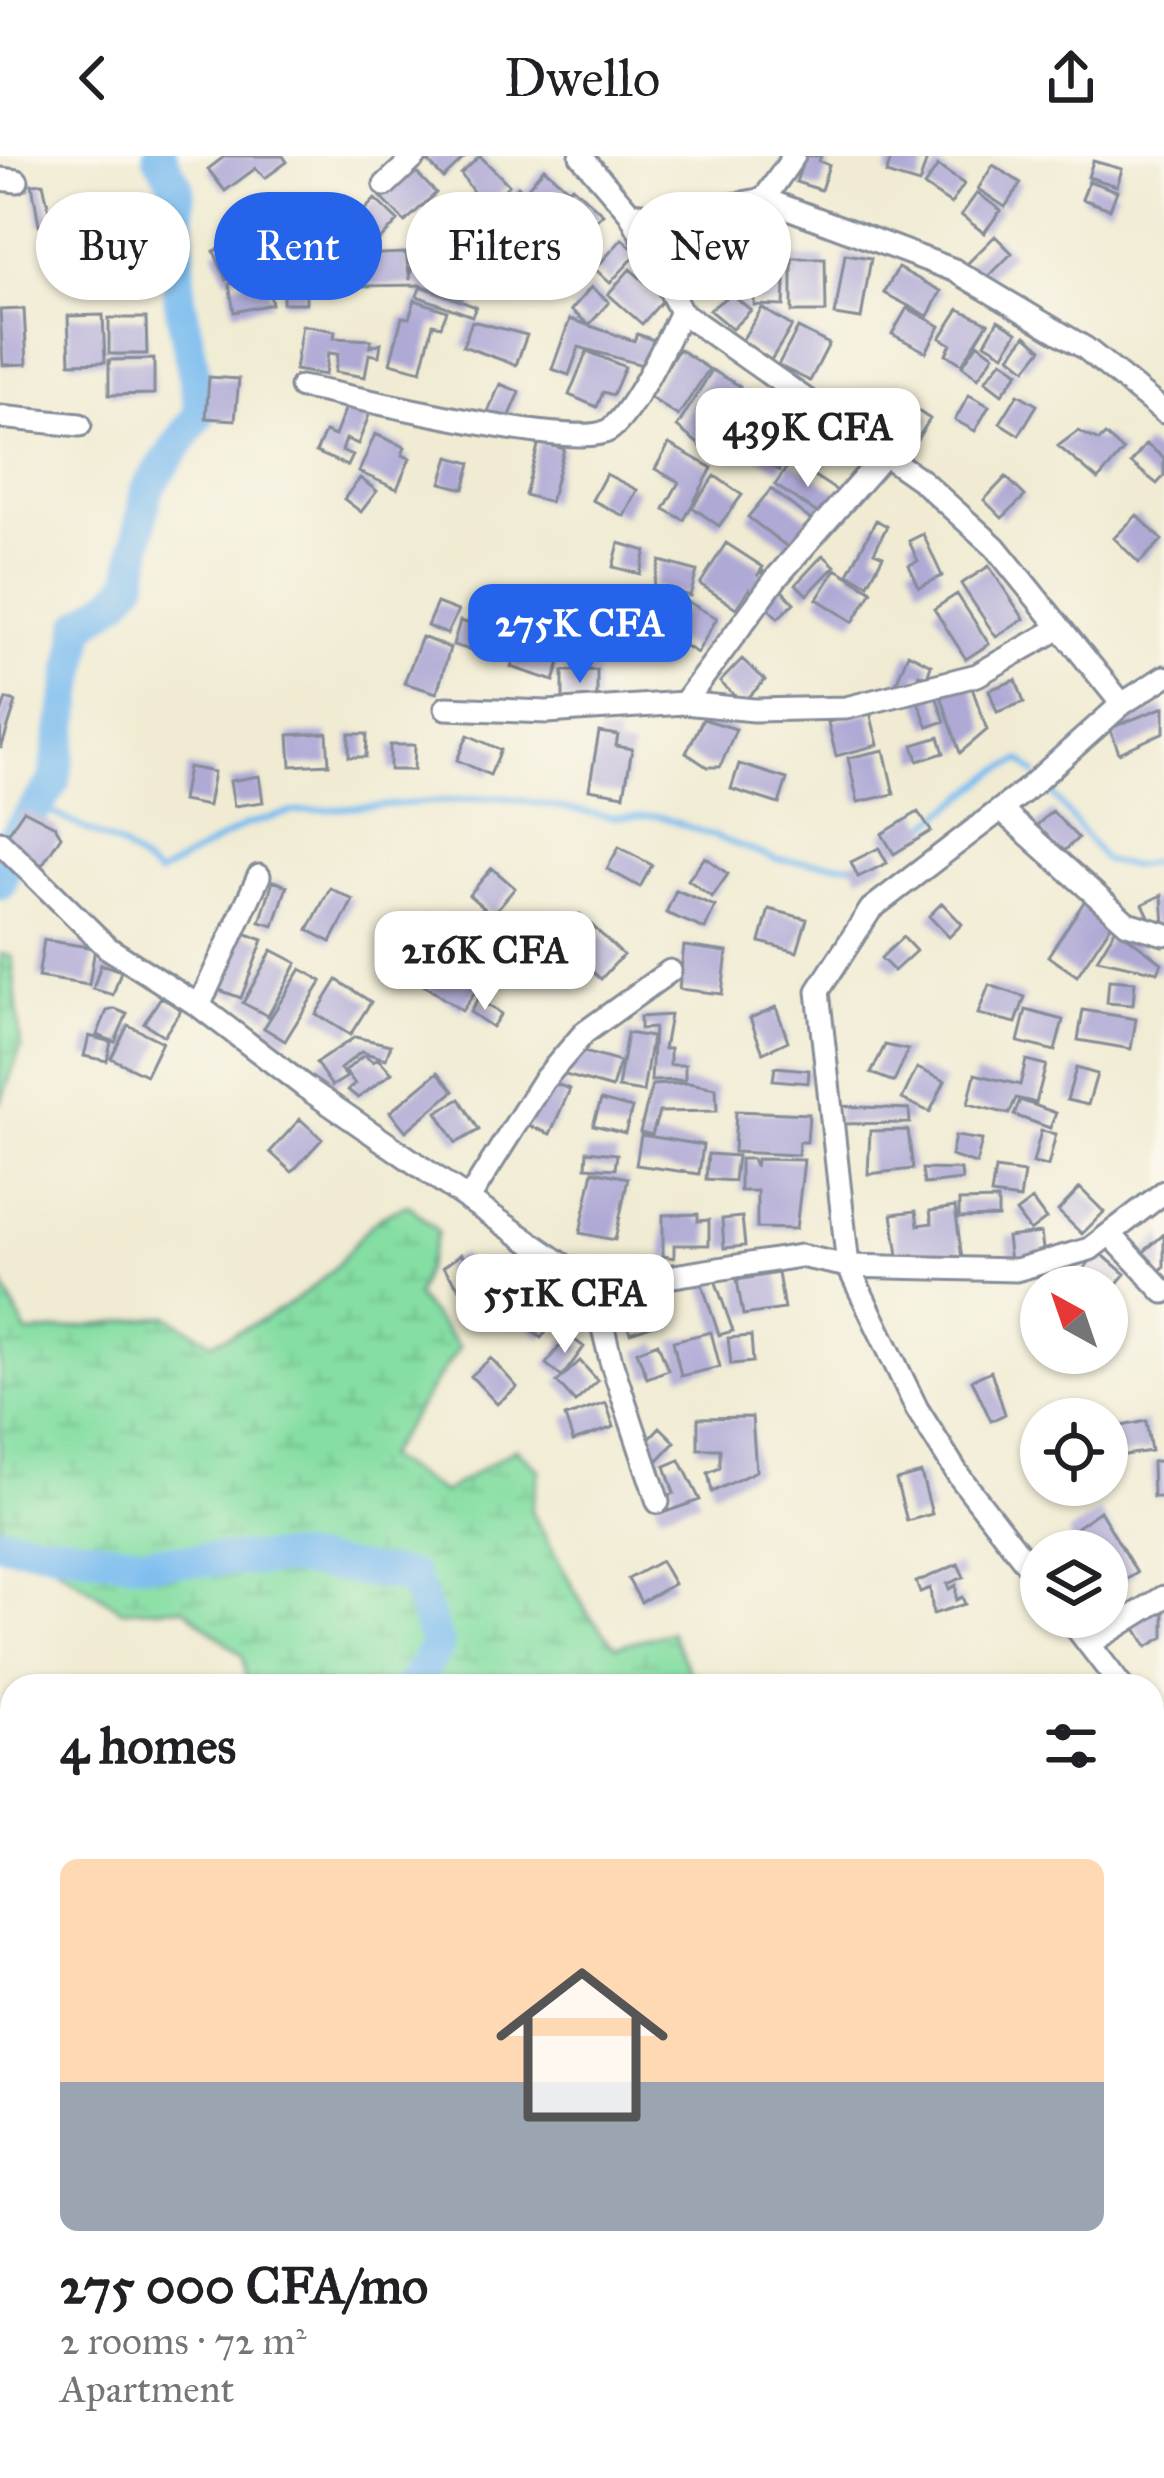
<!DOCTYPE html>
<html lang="en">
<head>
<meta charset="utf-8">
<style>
	:root { --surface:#fff; --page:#f2f2f2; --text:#202124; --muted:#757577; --accent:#2563eb }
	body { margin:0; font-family:"IM FELL Great Primer",serif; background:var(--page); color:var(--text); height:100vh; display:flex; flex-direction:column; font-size:45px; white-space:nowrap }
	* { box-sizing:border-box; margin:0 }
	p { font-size:39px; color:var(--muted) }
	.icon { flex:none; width:66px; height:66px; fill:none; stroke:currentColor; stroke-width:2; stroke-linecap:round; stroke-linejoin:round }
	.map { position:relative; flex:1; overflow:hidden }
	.drawer { position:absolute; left:0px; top:1518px; width:1164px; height:804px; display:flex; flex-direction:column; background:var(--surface); border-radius:36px 36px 0 0; box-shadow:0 3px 9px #0004 }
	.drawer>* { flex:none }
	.top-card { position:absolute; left:36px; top:36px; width:1092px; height:108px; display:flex; gap:24px }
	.needle { width:78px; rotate:320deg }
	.fabs { position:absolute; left:1020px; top:1110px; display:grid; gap:24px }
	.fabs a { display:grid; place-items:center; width:108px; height:108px; border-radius:50%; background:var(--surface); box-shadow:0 3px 9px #0004; font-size:60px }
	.price { position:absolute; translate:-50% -102px; padding:0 27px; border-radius:24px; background:#fff; color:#222; font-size:39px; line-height:78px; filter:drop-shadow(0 3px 6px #0008) }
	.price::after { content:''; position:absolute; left:50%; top:72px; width:36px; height:27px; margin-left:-18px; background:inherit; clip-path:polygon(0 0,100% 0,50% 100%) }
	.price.active { background:var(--accent); color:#fff }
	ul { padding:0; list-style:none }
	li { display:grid; align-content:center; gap:24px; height:636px; padding:0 60px }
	li span { display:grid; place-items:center; height:372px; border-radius:18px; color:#555 }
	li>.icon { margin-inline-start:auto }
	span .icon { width:216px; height:216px; fill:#fffc; stroke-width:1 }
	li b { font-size:51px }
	h2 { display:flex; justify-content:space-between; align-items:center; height:144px; padding:0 60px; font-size:51px }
	.pill { padding:0 42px; border-radius:54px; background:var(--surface); box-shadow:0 3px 9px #0004; font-size:42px; line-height:108px }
	.pill.active { background:var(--accent); color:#fff }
	header { display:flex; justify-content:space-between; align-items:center; height:156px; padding:0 60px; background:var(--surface); font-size:54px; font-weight:600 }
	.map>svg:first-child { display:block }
</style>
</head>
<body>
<header><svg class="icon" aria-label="back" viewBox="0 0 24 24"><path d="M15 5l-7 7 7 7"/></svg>Dwello<svg class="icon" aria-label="share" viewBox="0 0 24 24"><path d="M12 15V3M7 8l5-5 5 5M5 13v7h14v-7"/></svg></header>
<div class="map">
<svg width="1164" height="2322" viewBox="0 0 1164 2322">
	<defs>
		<pattern id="wetland-marsh" width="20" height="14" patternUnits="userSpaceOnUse" patternTransform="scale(3)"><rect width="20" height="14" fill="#85dea3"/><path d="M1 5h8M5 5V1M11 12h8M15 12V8" fill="none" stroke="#72bf8f"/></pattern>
	</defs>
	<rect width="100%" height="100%" fill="#fbf7ec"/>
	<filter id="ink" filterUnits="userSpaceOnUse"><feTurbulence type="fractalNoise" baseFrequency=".00833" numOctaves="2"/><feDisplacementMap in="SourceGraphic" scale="24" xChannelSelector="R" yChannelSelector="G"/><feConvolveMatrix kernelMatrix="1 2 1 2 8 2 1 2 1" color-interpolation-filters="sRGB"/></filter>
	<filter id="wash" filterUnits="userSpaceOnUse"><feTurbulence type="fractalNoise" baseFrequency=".004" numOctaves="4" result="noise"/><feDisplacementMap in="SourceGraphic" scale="48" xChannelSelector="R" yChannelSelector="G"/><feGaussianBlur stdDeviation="2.7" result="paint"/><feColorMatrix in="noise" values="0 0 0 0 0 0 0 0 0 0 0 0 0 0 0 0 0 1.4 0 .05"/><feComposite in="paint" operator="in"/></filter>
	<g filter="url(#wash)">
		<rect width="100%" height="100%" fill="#f0ebd2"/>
		<path fill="url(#wetland-marsh)" stroke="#508680" stroke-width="3" d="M0,798l12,2 9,92 -21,56z
			M409,1049l29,27 -22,65 43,50 -74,110 58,36 73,-45 23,22 -8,41 57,103 28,32 55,-14 25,54h-449l-4,-30 -59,-48 -62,2 -122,-82v-250l27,56 141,-18 44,26c43,-15 87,-40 120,-72 30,-30 33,-53 77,-65z
			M610,2310h123l31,12h-166z
			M811,2310h273v12h-296z"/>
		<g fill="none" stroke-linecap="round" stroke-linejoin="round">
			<path stroke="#79bbef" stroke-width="6" d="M1045,628l60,77 26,5 33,-5
				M39,650l83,41 36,28 87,-50 47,-13 210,-15 110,20 47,-1 119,44 80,5
				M921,674l77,-59 24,-11 14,14"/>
			<path stroke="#79bbef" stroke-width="33" d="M0,727l14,-45 40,-56 27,-157 35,-25 16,-19 14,-90 55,-80 -22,-116 -1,-107 -19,-32
				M0,1385l144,20 143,-2 125,18 26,69 -27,40
				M1044,2310l3,12"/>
		</g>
		<g id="blocks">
			<path fill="#aea9d5" d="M225,0h58l4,6 -22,16 -9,-10 -31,23 -17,-22z
				M423,0h39l2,2 -21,20z
				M480,0l29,29 -25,23 -23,-34z
				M805,0h16l-2,5 10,4 -8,25 -25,-8z
				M892,0h36l-9,28 -33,-10z
				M1093,5l29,8 -5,17 -29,-9z
				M409,9l27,28 -31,29 -27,-28z
				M993,9l28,18 -16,24 -27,-18z
				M938,10l26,18 -13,20 -27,-18z
				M544,12l23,20 -45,50 -22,-19 11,-12 -6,-6 13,-15 6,6z
				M1089,25l28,10 -7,18 -28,-10z
				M43,27l9,41 -13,1 -7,-41z
				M572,30l31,28 -27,24 -18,-21 15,-13 -9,-10z
				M977,37l24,17 -17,23 -23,-18z
				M321,42l13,27 -6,3 6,13 10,-15 16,23 -33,6 -4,-10 -43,22 -19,-39 16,-8 -3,-5z
				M375,43l23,22 -27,28 -23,-22z
				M717,76l2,27 -42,3 -2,-27z
				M252,79l12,29 -38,16 -12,-29z
				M995,80l17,17 -28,28 -17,-17z
				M622,83l16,14 -28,30 -15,-14z
				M413,96l59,18 -1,9 6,3 -15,16 -43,-13 -62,1 -1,-31 50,-2 4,27z
				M845,98l26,4 -10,61 -26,-4z
				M755,101l31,1 -2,48 -30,-1z
				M792,102h33l1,54h-34z
				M898,112l43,23 -13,25 -44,-23z
				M630,113l34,30 -22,25 -34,-30z
				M283,116h23v31h-23z
				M267,121l5,27 -38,8 -5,-28z
				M421,130l55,21 -4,9 -55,-20z
				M591,131l18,15 -20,23 -18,-15z
				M731,138l20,16 -19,19 -23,-19z
				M415,144l32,11 -6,15 -8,-2 -12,47 -31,-8 12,-46 7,1z
				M762,152l30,18 -21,34 -30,-18z
				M907,152l33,18 -14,26 -34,-18z
				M24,153l3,55 -24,1 -3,-55z
				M959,153l29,14 -26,41 -16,-10 5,-10 -11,-6z
				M103,159l2,47 -35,1 -2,-47z
				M109,162h37l1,36h-38z
				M570,163l64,22 3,-7 22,8 -10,25 -70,-20 -10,28 -17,-6z
				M998,164l19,12 -13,22 -19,-11z
				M472,165l55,14 -11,30 -53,-19z
				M302,169l33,6 -1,7 37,2 -1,7 11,-4 -2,13 -10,-2 -4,23 -30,-5 3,-18 -10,-1 -3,22 -30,-5z
				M798,172l31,16 -19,37 -32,-16z
				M1026,179l16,14 -16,20 -16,-13z
				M978,187l16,12 -16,23 -16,-12z
				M679,193l30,20 -31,47 -30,-20z
				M587,195l38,16 -12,28 -10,-3 -6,15 -28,-12z
				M154,203v35l-45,1v-35z
				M1002,204l17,12 -17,22 -17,-13z
				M712,214l28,16 -34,64 -29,-23z
				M209,221l30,2 -4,41 -29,-2z
				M500,228l20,8 -12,28 -20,-8z
				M746,235l25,13 -24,43 -24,-14z
				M351,238l23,8 -16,42 -12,-5 -4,12 11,4 -5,11 -32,-14 9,-20 10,4z
				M1018,238l19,11 -18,30 -19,-12z
				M969,239l20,11 -14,25 -20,-11z
				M912,251l18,12 -16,25 -18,-12z
				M775,253l30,19 -26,42 -31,-19z
				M815,272l21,16 -20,27 -22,-16z
				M1078,275l21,10 6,-6 18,16 -25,29 -40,-34z
				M375,278l30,13 -3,8 8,3 -13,31 -38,-17z
				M539,286l25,7 -14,53 -25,-7z
				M669,288l43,24 -28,52 -20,-11 15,-27 -24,-13z
				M1146,288l18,14v18l-7,8 -26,-21z
				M449,301l22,6 -7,26 -23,-6z
				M791,305l51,33 -17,24 -50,-33z
				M606,318l31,16 -13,26 -32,-16z
				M715,320l27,19 -23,31 -27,-19z
				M1006,321l19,19 -23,22 -18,-18z
				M360,322l17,13 -16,21 -17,-13z
				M771,333l45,35 -22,28 -46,-35z
				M1137,359l25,25 -23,23 -25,-25z
				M876,364l11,6 -13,26 9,4 -15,28 -20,-10z
				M923,378l19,42 -23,11 -10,-22 9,-4 -9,-20z
				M619,387l27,8 -6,23 -27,-7z
				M726,387l37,24 -6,9 6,-5 31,32 -16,15 -29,-29 -13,19 -36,-24z
				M823,399l12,11 -28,29 -11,-11z
				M660,405l37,10 -7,25 -37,-10z
				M989,410l35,53 -28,18 -35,-53z
				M836,413l36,22 -19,31 -36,-23z
				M485,435l19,14 -13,15 -18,-14z
				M535,435l19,8 -13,25 -18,-12z
				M957,438l32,50 -23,15 -32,-50z
				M688,446l29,16 -20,35 -28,-17z
				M437,447l21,8 -11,23 -20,-8z
				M509,453l18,14 -12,16 -18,-14z
				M460,465l18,5 -7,24 -18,-5z
				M521,480l43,14 -10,31 -43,-14z
				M422,481l28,11 -13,45 -33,-10z
				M908,497l23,12 -4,12 -8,-3 -6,12 17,-7 15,42 -17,6 -16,-41h-17z
				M742,503l23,21 -22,23 -23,-21z
				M597,514v31h-34v-30z
				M966,515l21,59 -27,23 -24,-72z
				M1016,524l8,22 -27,10 -8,-22z
				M6,543l10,3 -15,47 -1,-33z
				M1164,551v25l-45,21 -9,-25z
				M870,556l8,33 -42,11 -8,-34z
				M703,563l33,10 -16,38h-13l-21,-14z
				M599,576l19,3 -2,11 16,3 -8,46 -35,-6z
				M327,577l2,31 -38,2 -2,-31z
				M349,578h18l-1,23h-17z
				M468,579l33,15 -11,25 -33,-15z
				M939,581l5,16 -26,8 -5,-16z
				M390,589h25l-1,25h-24z
				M884,594l10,44 -36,8 -10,-44z
				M739,608l48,15 -8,25 -48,-15z
				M188,611l26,5 -6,34 -26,-5z
				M259,620l4,26 -29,4 -4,-25z
				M24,654l31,16 6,10 -19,29 -38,-26z
				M1052,655l26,27 -17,16 -25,-28z
				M918,656l13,19 -37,23 -12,-20z
				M619,691l33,18 -12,22 -33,-18z
				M879,692l8,15 -29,14 -7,-15z
				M705,701l23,17 -16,23 -24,-17z
				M492,712l23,20 -23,27 -23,-20z
				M273,725l14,5 -13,40 -14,-4z
				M330,732l23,12 -22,42 -23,-12z
				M676,734l39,16 -10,23 -39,-16z
				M1162,739l2,32 -8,4 -13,-27z
				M1086,743l29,20 -38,57 -29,-20z
				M942,747l20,21 -13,13 -20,-21z
				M769,753l38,10 -10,33 -37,-10z
				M553,758l14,13 13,-13 43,41 -22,24 -60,-53z
				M503,761l24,22 -29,30 -24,-23z
				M1116,772l46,35 -4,9 -61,-13z
				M236,774l27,10 -22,58 -27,-10z
				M429,776l14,10 -3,5 45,30 -23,34 -59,-40z
				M903,781l13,14 -22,20 -13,-13z
				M44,784l51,8 -6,37 -51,-8z
				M684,790l43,6 -5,42 -43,-5z
				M272,794l25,13 -29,53 -25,-13z
				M101,808l20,7 -8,24 -20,-6z
				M301,813l21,12 -37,60 -21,-13z
				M337,824l34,22 -21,33 -34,-21z
				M1109,824l26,2 -2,23 -26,-2z
				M989,829l36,12 -9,26 -38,-9z
				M161,841l20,13 -17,26 -20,-13z
				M478,843l23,15 -9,13 -22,-15z
				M776,851l12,34 -25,12 -13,-35z
				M115,853l12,5 -12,28 -18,-7 10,-24z
				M1026,854l37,10 -8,31 -37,-9z
				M1083,854l53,9 -5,30 -53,-9z
				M670,859l-6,34h6v16h15v15l-34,1 3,-53 -14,1v-12z
				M128,869l34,17 -16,33 -35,-17z
				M627,877l25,4 -9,55 -25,-4z
				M89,880l22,6 -4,19 -23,-5z
				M355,881l36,8 -5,14 -25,-7 -21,17 7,8 -15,9 -16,-23z
				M885,889l23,5 -14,32 -23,-9z
				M566,891l54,15 -8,26 -54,-15z
				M364,899l9,7 5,-3 14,14 -34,25 -10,-8 7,-6 -10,-13z
				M1026,904l20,5 -10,38 -20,-5 -7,16 -41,-10 7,-30 45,11z
				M775,911l34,3 -1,13 -35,-3z
				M917,912l28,13 -15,31 -28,-13z
				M1076,912l21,6 -9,31 -21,-5z
				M438,916l16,19 -48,40 -16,-19z
				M544,924l26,9 -20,45 -25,-10z
				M689,927l27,5 1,23 -58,1 -7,23 -12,-3 12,-47z
				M460,943l19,31 -23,13 -19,-31z
				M601,944l31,8 -7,25 -32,-8z
				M1020,944l36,13 -6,15 -36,-13z
				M838,950l71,3 1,14 -73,1z
				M736,955l73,3 -2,28h-8l-1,13 -64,-3z
				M300,963l22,20 -30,33 -22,-20z
				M908,974l5,39 -45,5 2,-43z
				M1041,975l15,3 -8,32 -15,-3z
				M641,979l62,10 -4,29 -63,-9z
				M955,980l27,4 -6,24 -25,-8z
				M587,995l30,3 -2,15 -29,-2z
				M708,998l29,2 -3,25 -28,-2z
				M740,1003h12l3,8 1,-8 48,1 -8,69 -39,-1v-37h-17z
				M922,1013l39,1 1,10 -38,4z
				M995,1013l29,4 -4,26 -29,-4z
				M593,1015l35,7 -13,62 -35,-7z
				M1080,1032l24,24 -22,22 -24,-23z
				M998,1044v17l-39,1v-17z
				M1032,1044l14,19 -16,12 -14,-19z
				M955,1051l7,52 -62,10 -8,-55 24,-3 2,14 14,-2 -2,-12z
				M698,1058v7l11,-1v25h-35v13l-11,-2v-41z
				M742,1061l3,29 -21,2 -2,-29z
				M1041,1077l4,33 -34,4 -4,-33z
				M1164,1078v33l-7,6 -17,-18z
				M1098,1095l27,23 -18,21v-8h-26l-7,-6z
				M461,1098l17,23 -17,13 -18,-23z
				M502,1102l26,27 -21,20 -26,-27z
				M778,1117l6,36 -41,6 -6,-35z
				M713,1118l20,57 -14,4 -19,-57z
				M646,1123l14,44 -30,10 -14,-44z
				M551,1127l21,19 -31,36 -22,-19z
				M711,1176l9,35 -39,9 -8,-35z
				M568,1179l16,12 -22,30 -16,-13z
				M751,1180l2,26 -22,2 -3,-26z
				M658,1187l10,27 -21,8 -10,-27z
				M491,1202l26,29 -20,17 -26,-28z
				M580,1205l18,20 -23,21 -18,-20z
				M991,1215l14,43 -14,7 -19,-41z
				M606,1247l8,24 -41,14 -8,-24z
				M752,1261l4,54 -44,21 -4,-19 12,-5v-19h-22v-31z
				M1146,1265l5,30 -39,6 -5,-28z
				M660,1271l15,15 -17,18 -15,-15z
				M680,1304l20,40 -40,14 -5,-14 19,-7 -9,-27z
				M1164,1304v37h-11l-1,-35z
				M921,1317l11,41 -25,7 -11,-41z
				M1100,1355l37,62 -30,18v-40h-29l-10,-18z
				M661,1405l13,23 -33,18 -13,-23z
				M958,1408l6,13 -17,7 2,5 7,-4v15l6,-3 3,7 -32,10 -3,-26 -10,4 -4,-10z
				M1164,1441v40l-17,10 -17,-29z
				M0,1693l12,6v33l-12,-6z
				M1164,1750v158l-12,1v-158z
				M5,1898l7,2v64l-12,-3z
				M0,2005l12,2v42l-12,-2z
				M0,2050l12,1v42l-12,-2z
				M3,2168l9,1v44l-12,-2z
				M0,2214l12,2v78l-12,-4 9,-41 -9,-2z
				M1164,2287v30l-20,3 -3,-10h11v-19z
				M0,2294l12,2 -1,14h20l-3,12h-28z
				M136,2310h32l7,8 -28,4z
				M216,2310h47l-15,12h-22z
				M355,2310h44l-15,12h-19z"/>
		</g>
	</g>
	<g filter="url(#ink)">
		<use href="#blocks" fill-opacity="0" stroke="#868d98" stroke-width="3"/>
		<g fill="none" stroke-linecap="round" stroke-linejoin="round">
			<defs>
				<path id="minor" d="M581,0l49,57 51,99 241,169 73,66 127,157
					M0,23l17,2
					M385,29l31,-29
					M764,43l190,71 131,78 79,64
					M630,57l39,4 95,-18 30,-43
					M301,231c51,8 274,65 308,43 24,-16 58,-90 72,-118
					M0,261l80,8
					M684,547l93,-126 109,-124
					M446,552l101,4 137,-9 70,7 92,-2 131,-33 81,-46
					M1001,654l126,113 37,11
					M0,686l108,106 91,58 106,81 264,182 67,13 164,-26 48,10 168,4 74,-21 74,-57
					M199,850l60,-130
					M468,1044l75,-119 41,-48 86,-62
					M1110,1078l54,58
					M590,1119l21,86 47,141
					M1041,1426l-82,-106 -42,-67 -69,-143 -30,-275 53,-82 155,-119 96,-86 42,-27
					M1068,1461l53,69
					M1089,1488l75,-47
					M1152,1576l12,22
					M1152,1633l12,-1
					M0,1994l12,2
					M1152,1994l12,3
					M1152,2071l12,-24
					M1152,2190l12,15
					M318,2322l17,-12"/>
			</defs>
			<use href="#minor" stroke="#868d98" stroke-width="27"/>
			<use href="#minor" stroke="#fff" stroke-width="21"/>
		</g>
	</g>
</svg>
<div class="fabs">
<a><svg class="needle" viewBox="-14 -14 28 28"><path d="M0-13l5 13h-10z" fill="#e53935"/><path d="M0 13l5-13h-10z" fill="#757577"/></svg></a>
<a><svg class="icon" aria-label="locate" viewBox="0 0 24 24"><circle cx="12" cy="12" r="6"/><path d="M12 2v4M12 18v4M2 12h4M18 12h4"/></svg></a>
<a><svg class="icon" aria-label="layers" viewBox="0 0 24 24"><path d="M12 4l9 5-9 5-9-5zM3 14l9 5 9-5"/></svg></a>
</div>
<b class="price" style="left:808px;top:334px">439K CFA</b>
<b class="price active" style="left:580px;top:530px">275K CFA</b>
<b class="price" style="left:485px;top:857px">216K CFA</b>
<b class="price" style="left:565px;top:1200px">551K CFA</b>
<div class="top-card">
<a class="pill">Buy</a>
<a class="pill active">Rent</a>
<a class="pill">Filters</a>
<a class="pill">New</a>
</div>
<section class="drawer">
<h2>4 homes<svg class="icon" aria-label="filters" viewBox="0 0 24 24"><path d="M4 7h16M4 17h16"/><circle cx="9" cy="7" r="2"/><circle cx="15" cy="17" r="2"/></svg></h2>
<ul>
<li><span style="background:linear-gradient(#ffd9b3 60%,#9aa5b1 0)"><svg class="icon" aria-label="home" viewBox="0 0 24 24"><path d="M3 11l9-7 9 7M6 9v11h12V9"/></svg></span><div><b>275 000 CFA/mo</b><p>2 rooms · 72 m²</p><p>Apartment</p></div></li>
</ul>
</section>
</div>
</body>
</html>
